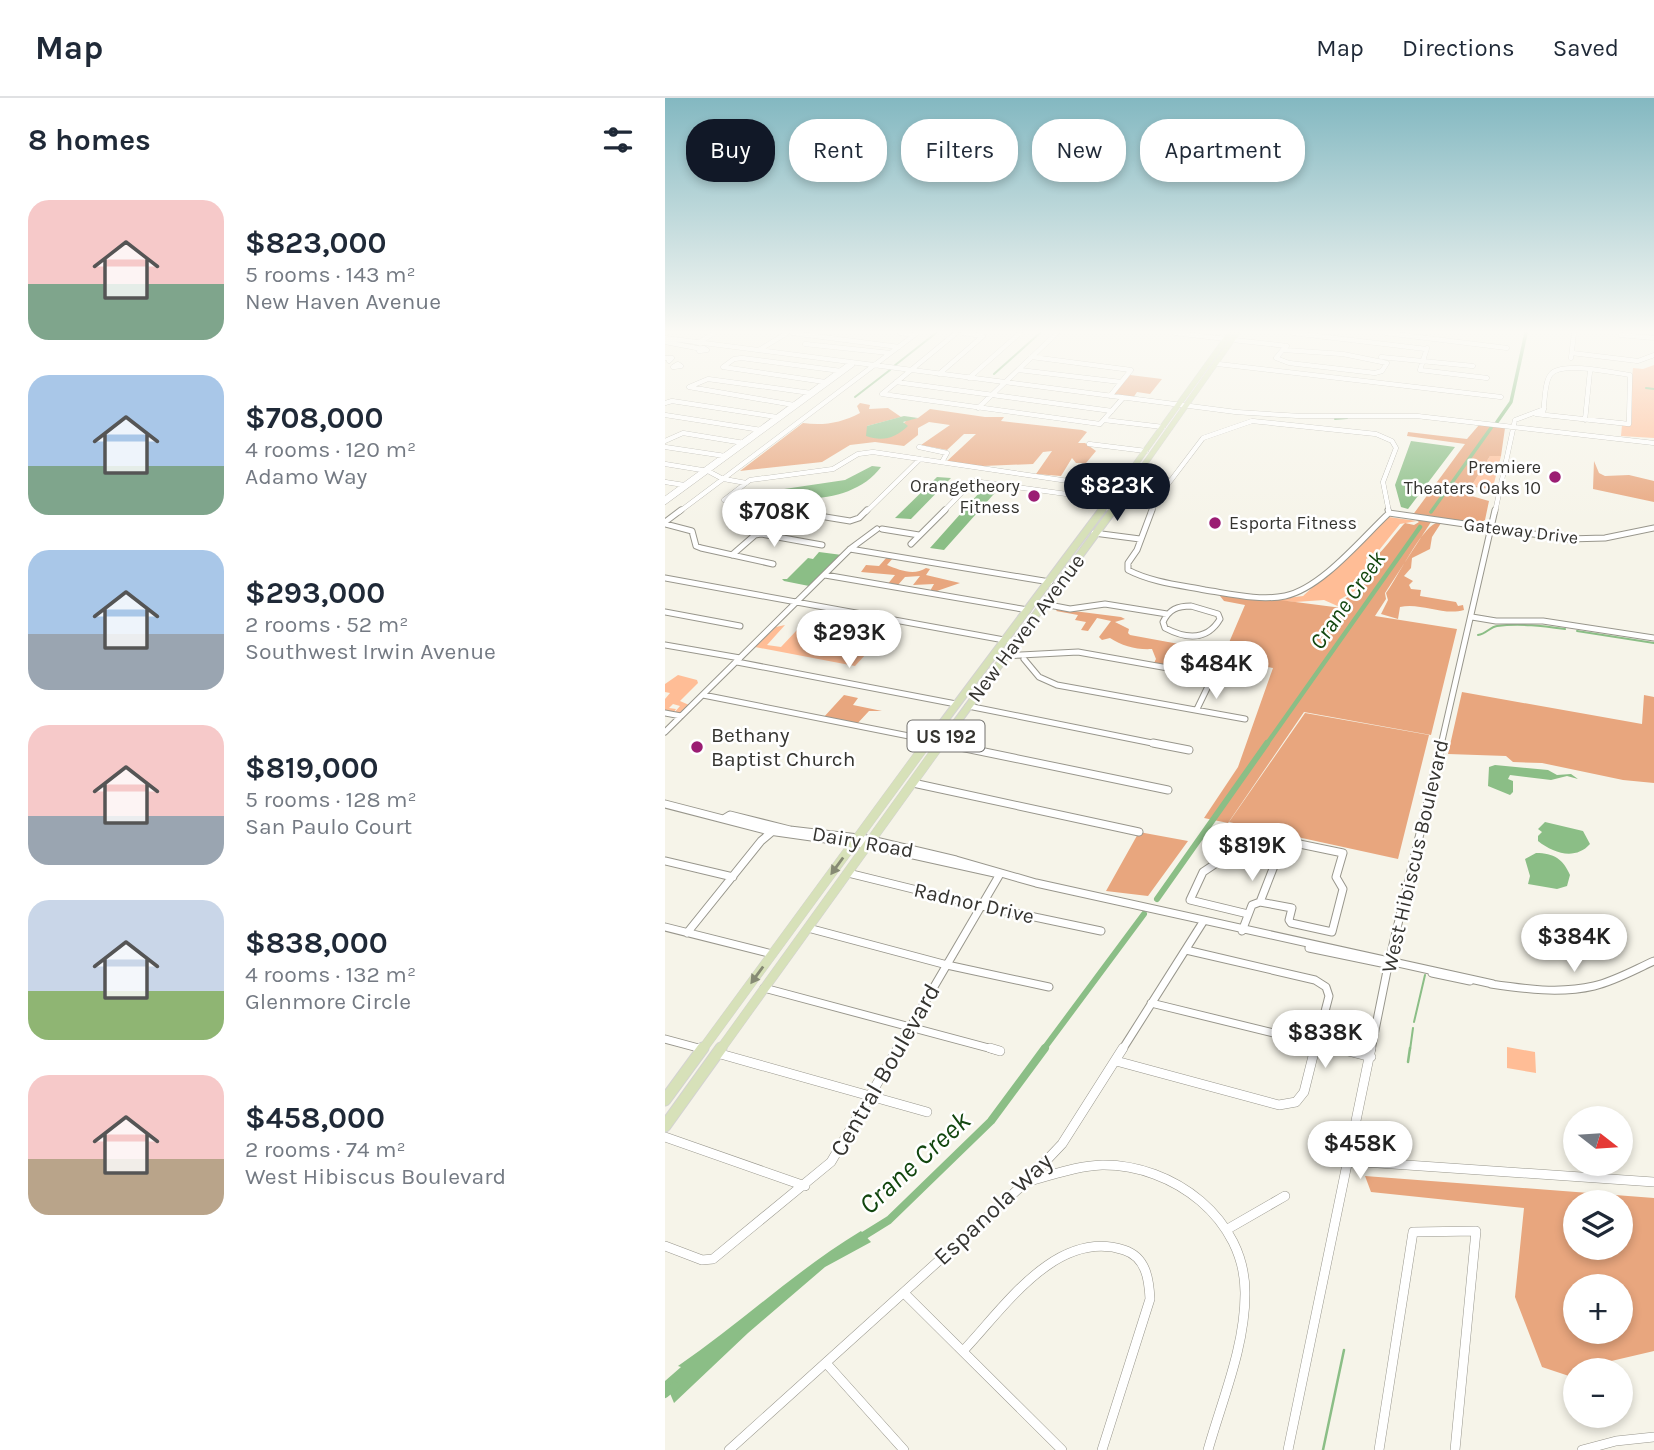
<!DOCTYPE html>
<html lang="en">
<head>
<meta charset="utf-8">
<style>
	:root { --surface:#fff; --page:#f6f6f7; --text:#1f2937; --muted:#747a83; --line:#e0e1e3; --accent:#111827 }
	body { margin:0; font-family:Karla,sans-serif; background:var(--page); color:var(--text); height:100vh; display:flex; flex-direction:column; font-size:26px; white-space:nowrap }
	* { box-sizing:border-box; margin:0 }
	p { font-size:23px; color:var(--muted) }
	.icon { flex:none; width:38px; height:38px; fill:none; stroke:currentColor; stroke-width:2; stroke-linecap:round; stroke-linejoin:round }
	.map { position:relative; flex:1; overflow:hidden }
	.side { display:flex; flex-direction:column; background:var(--surface); width:665px }
	.side>* { flex:none }
	.top-card { position:absolute; left:21px; top:21px; width:665px; height:63px; display:flex; gap:14px }
	.needle { width:46px; rotate:107deg }
	.tools { position:absolute; left:898px; top:1008px; display:grid; gap:14px }
	.tools a { display:grid; place-items:center; width:70px; height:70px; border-radius:50%; background:var(--surface); box-shadow:0 4px 10px #0003; font-size:35px }
	.price { position:absolute; translate:-50% -60px; padding:0 16px; border-radius:24px; background:#fff; color:#222; font-size:23px; line-height:46px; filter:drop-shadow(0 2px 4px #0008) }
	.price::after { content:''; position:absolute; left:50%; top:42px; width:21px; height:16px; margin-left:-10px; background:inherit; clip-path:polygon(0 0,100% 0,50% 100%) }
	.price.current { background:var(--accent); color:#fff }
	ul { padding:0; list-style:none }
	li { display:flex; align-items:center; gap:21px; height:175px; padding:0 28px }
	li span { display:grid; place-items:center; flex:none; width:196px; height:140px; border-radius:21px; color:#555 }
	li>.icon { margin-inline-start:auto }
	span .icon { width:84px; height:84px; fill:#fffc; stroke-width:1 }
	li b { font-size:30px }
	h2 { display:flex; justify-content:space-between; align-items:center; height:84px; padding:0 28px; font-size:30px }
	.pill { padding:0 24px; border-radius:28px; background:var(--surface); box-shadow:0 4px 10px #0003; font-size:24px; line-height:63px }
	.pill.current { background:var(--accent); color:#fff }
	header { display:flex; align-items:center; gap:42px; box-sizing:border-box; height:98px; padding:0 35px; background:var(--surface); border-bottom:2px solid var(--line) }
	header strong { font-size:33px }
	nav { display:flex; gap:38px; margin-inline-start:auto; font-size:24px }
	main { display:flex; flex:1; min-height:0 }
	.map>svg:first-child { display:block }
</style>
</head>
<body>
<header>
<strong>Map</strong>
<nav><a>Map</a><a>Directions</a><a>Saved</a></nav>
</header>
<main>
<section class="side">
<h2>8 homes<svg class="icon" aria-label="filters" viewBox="0 0 24 24"><path d="M4 7h16M4 17h16"/><circle cx="9" cy="7" r="2"/><circle cx="15" cy="17" r="2"/></svg></h2>
<ul>
<li><span style="background:linear-gradient(#f6c9c9 60%,#7fa58c 0)"><svg class="icon" aria-label="home" viewBox="0 0 24 24"><path d="M3 11l9-7 9 7M6 9v11h12V9"/></svg></span><div><b>$823,000</b><p>5 rooms · 143 m²</p><p>New Haven Avenue</p></div></li>
<li><span style="background:linear-gradient(#a9c7e8 65%,#7fa58c 0)"><svg class="icon" aria-label="home" viewBox="0 0 24 24"><path d="M3 11l9-7 9 7M6 9v11h12V9"/></svg></span><div><b>$708,000</b><p>4 rooms · 120 m²</p><p>Adamo Way</p></div></li>
<li><span style="background:linear-gradient(#a9c7e8 60%,#9aa5b1 0)"><svg class="icon" aria-label="home" viewBox="0 0 24 24"><path d="M3 11l9-7 9 7M6 9v11h12V9"/></svg></span><div><b>$293,000</b><p>2 rooms · 52 m²</p><p>Southwest Irwin Avenue</p></div></li>
<li><span style="background:linear-gradient(#f6c9c9 65%,#9aa5b1 0)"><svg class="icon" aria-label="home" viewBox="0 0 24 24"><path d="M3 11l9-7 9 7M6 9v11h12V9"/></svg></span><div><b>$819,000</b><p>5 rooms · 128 m²</p><p>San Paulo Court</p></div></li>
<li><span style="background:linear-gradient(#c9d6e8 65%,#8fb573 0)"><svg class="icon" aria-label="home" viewBox="0 0 24 24"><path d="M3 11l9-7 9 7M6 9v11h12V9"/></svg></span><div><b>$838,000</b><p>4 rooms · 132 m²</p><p>Glenmore Circle</p></div></li>
<li><span style="background:linear-gradient(#f6c9c9 60%,#b9a48a 0)"><svg class="icon" aria-label="home" viewBox="0 0 24 24"><path d="M3 11l9-7 9 7M6 9v11h12V9"/></svg></span><div><b>$458,000</b><p>2 rooms · 74 m²</p><p>West Hibiscus Boulevard</p></div></li>
</ul>
</section>
<div class="map">
<svg width="989" height="1352" viewBox="0 0 989 1352">
	<rect width="100%" height="100%" fill="#f6f4e9"/>
	<path fill="#ffbd96" d="M989,267v73l-33,-2 1,-11h5l6,-57 10,1z
		M825,358h11l-8,31 -21,-2z
		M724,419l28,4 -17,3 -24,30 -10,5v19l-8,5 -2,7 -17,10 4,4 -1,4 -18,-8 -29,2 -24,-2 32,-4z
		M120,527l-18,20 14,2 16,-17 7,3 -6,6 68,15 -11,12 -100,-19 21,-20z
		M13,577l19,5 1,3 -18,18 9,4 -10,9 -5,-1 6,-7 -7,-2 -4,4 7,1 -2,3h-9v-13l5,-6 -5,-1v-8z
		M842,949l28,5 1,21 -29,-5z"/>
	<path fill="#e8a67e" fill-rule="evenodd" d="M465,277l32,4 -12,15 -13,-2 -4,6 -20,-3z
		M195,305l10,2 -1,4 19,-1 13,9 -34,9 20,12 20,-12 -4,-2 4,-4 11,-2 12,-9 55,8h19l-3,4 81,9 5,2 -9,11h7l11,8 -10,12h-10l-4,-5 -11,18 -25,-2 16,-23 -9,1 -10,12 -50,2 -37,-4 30,-28h-12l-17,16 -26,-5 29,-20 -21,-3 -11,6v7l-14,11 -29,-4 -25,3 -28,17 -82,9 63,-48c20,3 38,0 57,-10l-3,-7z
		M814,327l26,3 -4,28h-11l-18,29 21,2 -1,2 -27,-3 -4,7 28,8 -4,19 -6,3 5,-1 -1,4 -71,-10 53,-72 -58,-8 1,-4 59,7z
		M929,363l5,12 6,3 24,-1 25,6v21l-61,-13z
		M746,419l72,11 -42,-5 -9,14 -2,12 -18,9 -1,10 -7,8 9,5 -4,4 2,4 10,1 -1,6 36,6 2,4 5,-1 1,5c-21,6 -44,-8 -64,-3l-2,12 -17,-5 7,-14 -2,-7c12,-16 34,-63 50,-70l-5,-1 -46,71 1,6 -11,17 82,13 -26,106 -127,-23 -76,111 -24,-5 34,-51 35,-99 -51,-9 23,-54 -21,-4 -4,-5 6,-3 116,15 4,-10 16,-7 2,-9 5,-3 2,-19c9,-4 25,-28 34,-37l9,2 5,-3z
		M222,459l6,1 -6,7c12,5 27,11 39,3l4,1 -4,6 34,8 -26,9 -4,-1 4,-7 -21,1 7,-9 -15,1 -8,9 -10,-1 8,-10 -34,-3 5,-7 13,1z
		M393,511l63,8 4,2 -10,3 14,7 -1,4 2,2 76,14 12,10 -43,-7 -13,14 -9,-1 3,-6 -4,-10c-15,1 -30,-3 -42,-11l-8,2 -3,-3 12,-16 -14,-3 -9,13 -7,-1 5,-8 -11,-2 3,-5 -22,-4z
		M204,521l-9,11 26,5 12,-12 -7,10 -14,11 -24,-4 -5,-8 -14,-4 3,-4 11,1z
		M797,594l180,32 2,-29 10,2v86l-31,-3 -81,-17 -29,-1 -7,-6 -58,-2z
		M179,597l14,3 -5,7 29,6h-13l-13,14 -33,-7z
		M640,615l124,22 -31,124 -169,-37z
		M474,734l49,9 -40,55 -42,-5z
		M700,1078l289,22v153l-47,11 -3,8h-29v8l-33,-11 -27,-70 9,-89 -153,-16zM910,1104h46v46h-46zM910,1188h46v46h-46z"/>
	<path fill="#8bbe86" d="M239,318l14,2 -15,4 5,4c-13,12 -25,16 -42,10l1,-10z
		M746,343l44,6 -47,62 -7,-2 -6,-22z
		M207,368l9,1c-25,34 -80,37 -117,25l81,-12z
		M272,379l14,1 -40,41 -16,-1z
		M322,386l14,2 -57,64 -14,-2z
		M154,454l23,3 -33,31 -25,-5 -2,-2h5l21,-21 5,1z
		M830,667l53,5 9,5 14,-1 7,5 -11,-3 -16,4 -41,-5 -2,4 5,2v11l-3,3 -22,-9 1,-19z
		M880,724l38,9 7,13c-14,16 -36,10 -52,-3v-5l4,-4 -4,-3z
		M871,755c18,0 27,6 34,22l-3,11 -10,3 -29,-5 2,-8 -5,-17z
		M196,1133l10,11 -46,25 -77,66 -74,70 -5,-12 -4,-1v-9l16,-14 -3,-1c63,-43 117,-95 183,-135z"/>
	<g fill="none" stroke-linecap="round" stroke-linejoin="round">
		<path stroke="#8bbe86" stroke-width="2" d="M229,268l42,-33
			M329,276l46,-41
			M981,290l8,1
			M190,299l35,-27
			M670,321l12,-1
			M912,533l77,12
			M813,537c8,-1 12,-8 19,-9 23,-3 46,0 68,3
			M749,924l11,-47
			M745,952l3,-22"/>
		<path stroke="#8bbe86" stroke-width="2.5" d="M743,964l2,-14
			M700,1057l6,-6 21,2 3,-12
			M658,1352l21,-100"/>
		<path stroke="#8bbe86" stroke-width="3.5" d="M832,324l14,-20 15,-69
			M766,414l60,-84"/>
		<path stroke="#8bbe86" stroke-width="4.5" d="M601,647l154,-218"/>
		<path stroke="#8bbe86" stroke-width="6" d="M492,801l110,-156
			M378,952l101,-136"/>
		<path stroke="#8bbe86" stroke-width="8" d="M195,1140l29,-18 102,-99 54,-73
			M0,1296l10,-8"/>
		<defs>
			<path id="minor-far3" d="M127,235l107,14
				M235,235l14,2
				M298,235l20,3
				M510,235l51,6
				M628,235l133,16
				M721,235l121,15
				M956,237l33,3
				M0,240l571,74
				M568,242l54,6
				M0,244l37,7
				M33,245l16,-10
				M140,246l85,9
				M39,250l3,2 -8,1 1,-2z
				M762,250l-7,22 67,8
				M94,252l28,-17
				M619,252l59,4 44,9 -5,8 -7,2 -86,-10 -13,-5 10,-12
				M907,255l66,8 16,-6
				M367,259l99,13 -21,26
				M716,259l92,9
				M0,260h7l-3,3
				M906,260l3,-25
				M13,266l3,2 -8,1z
				M553,266l283,33
				M58,269l11,-8 8,-1 99,13
				M58,269l102,15
				M354,272l102,12
				M274,276l44,-38
				M304,280l51,-45
				M231,284l216,29
				M217,296l218,30 23,-26
				M217,296l74,-61
				M0,305l7,-2 105,16
				M129,307l-105,-18 19,-8 103,14
				M313,310l79,-75
				M570,314l65,4h117l237,27
				M871,316l93,10 1,-49c-15,-2 -68,-14 -79,-1 -7,8 -6,29 -8,39
				M0,317l96,15
				M439,322l59,7
				M920,322l5,-49
				M0,343l18,-8 61,10
				M424,346l57,7
				M0,349l60,9
				M254,349l28,6 -5,9
				M0,366l43,7 15,8
				M59,381l22,4
				M0,384l19,3
				M0,401l183,-134h4l-187,137
				M14,414l238,-179
				M129,414l-70,-12 26,-20 83,-11 25,-15 15,-2 249,37
				M201,414l54,-53
				M278,414l30,-31 137,19
				M486,414l8,-16 44,-58 49,-17 124,13 16,7 4,7 -13,34 6,30
				M830,414l20,-92 29,-11"/>
			<path id="minor-far2" d="M118,412l67,11 9,-3 8,-8
				M487,412l-15,40 -9,13v7c23,12 51,15 77,20 26,4 55,11 80,6 37,-8 77,-58 104,-83l-1,-3
				M724,415l179,26 37,-1 49,-10
				M0,424l16,-12
				M0,426l27,7 4,15 5,2 72,16
				M217,431l37,6
				M429,435l46,6
				M246,446l34,-34
				M185,451l200,33
				M67,457l23,-20 6,-1 61,11
				M160,477l203,35
				M0,480l350,64
				M379,506l26,5 35,-5 62,10
				M526,508l27,8 2,5c-13,22 -34,20 -55,9l-2,-6c6,-13 15,-16 28,-16z
				M0,514l75,14
				M807,519l24,4h47l111,17
				M0,547l75,13
				M339,558l74,-4 135,24 -16,33
				M359,561l15,18 18,8 188,34
				M72,564l219,42
				M38,597l226,45
				M303,608l194,39
				M0,615l16,3
				M0,634l185,-183 27,-20
				M276,645l7,2
				M776,647l54,-235"/>
			<path id="minor-far1" d="M276,645l227,47
				M488,645l36,7
				M248,685l226,49
				M0,706l104,27 99,14 131,29
				M60,720l5,-3 60,15 77,9 89,21 80,23 457,101
				M0,763l68,16
				M183,775l134,33 119,25
				M583,816l-58,-14 13,-28 12,-8 17,-34 111,23 -7,24 7,12 -11,43 -41,-9 -2,-3 3,-12 -32,-6
				M0,829l107,27
				M143,830l139,37 102,22
				M577,833l10,-26 8,-3 16,-41 -9,-4 6,-18
				M22,835l74,-92 13,-11
				M644,850l82,17
				M521,852l129,30 11,7 3,9 -14,54
				M767,875l38,8
				M826,886c34,5 69,10 103,2 21,-5 40,-16 60,-25
				M99,890l232,62
				M486,905l192,47
				M0,941l37,10
				M232,952l103,-176
				M457,952l81,-128
				M706,952l18,-89 53,-218"/>
			<path id="minor" d="M34,950l3,1
				M325,950l10,3
				M671,950l35,9
				M52,955l210,59
				M451,963l163,44 17,-3 8,-10 11,-44
				M0,1039l140,49
				M684,1063l305,21
				M364,1083c24,-6 47,-15 73,-16 71,-1 144,54 143,129 0,53 -23,106 -37,156
				M561,1132l59,-34
				M0,1148l37,14 11,-1 118,-97 67,-114
				M239,1195l158,157
				M298,1253c40,-42 93,-123 161,-101 22,7 25,29 26,49l-48,151
				M161,1265l78,87
				M64,1352l297,-268 36,-38 61,-96
				M623,1352l83,-402
				M714,1352l34,-218 63,-1 -21,219
				M917,1352l34,-9 38,-4"/>
			<path id="major-far3" d="M436,414l129,-179
				M446,414l126,-179"/>
			<path id="major-far2" d="M261,647l176,-235
				M275,647l173,-235"/>
			<path id="major-far1" d="M37,952l225,-307
				M55,952l221,-307"/>
			<path id="major" d="M0,1002l38,-52
				M0,1028l56,-78"/>
		</defs>
		<use href="#minor-far3" stroke="#98968c" stroke-width="5"/>
		<use href="#minor-far2" stroke="#98968c" stroke-width="7"/>
		<use href="#minor-far1" stroke="#98968c" stroke-width="9"/>
		<use href="#minor" stroke="#98968c" stroke-width="10"/>
		<use href="#major-far3" stroke="#d3d2d1" stroke-width="6"/>
		<use href="#major-far2" stroke="#d3d2d1" stroke-width="9"/>
		<use href="#major-far1" stroke="#d3d2d1" stroke-width="10"/>
		<use href="#major" stroke="#d3d2d1" stroke-width="13"/>
		<use href="#minor-far3" stroke="#fff" stroke-width="4.5"/>
		<use href="#minor-far2" stroke="#fff" stroke-width="5"/>
		<use href="#minor-far1" stroke="#fff" stroke-width="7"/>
		<use href="#minor" stroke="#fff" stroke-width="9"/>
		<use href="#major-far3" stroke="#d7e1b9" stroke-width="5"/>
		<use href="#major-far2" stroke="#d7e1b9" stroke-width="7"/>
		<use href="#major-far1" stroke="#d7e1b9" stroke-width="9"/>
		<use href="#major" stroke="#d7e1b9" stroke-width="11"/>
	</g>
	<defs><path id="oneway-solid" d="M-6-.8H1V-3.2L6.5 0L1 3.2V.8H-6Z" transform="scale(1.75)"/></defs>
	<g fill="#868a74">
		<use href="#oneway-solid" transform="translate(172 768) rotate(126)"/>
		<use href="#oneway-solid" transform="translate(92 877) rotate(126)"/>
	</g>
	<linearGradient id="sky" x2="0" y2="1"><stop stop-color="#83b8c1"/><stop offset="0.55" stop-color="#fbfaf5"/><stop offset="1" stop-color="#fbfaf5" stop-opacity="0"/></linearGradient>
	<rect width="989" height="425" fill="url(#sky)"/>
	<g fill="#9b1d73" stroke="#fff" stroke-width="2.5">
		<circle cx="890" cy="379" r="7"/>
		<circle cx="369" cy="398" r="7"/>
		<circle cx="550" cy="425" r="7"/>
		<circle cx="32" cy="649" r="7"/>
	</g>
	<g text-anchor="middle" stroke-width="5" stroke-linejoin="round" paint-order="stroke">
		<g font-size="18" fill="#353430" stroke="#fff" text-anchor="end">
			<text x="876" y="375">Premiere<tspan x="876" dy="21">Theaters Oaks 10</tspan></text>
			<text x="355" y="394">Orangetheory<tspan x="355" dy="21">Fitness</tspan></text>
			<text x="564" y="431" text-anchor="start">Esporta Fitness</text>
		</g>
		<g font-size="18" fill="#353430" stroke="#fff">
			<text transform="translate(856 433) rotate(7)" y="6">Gateway Drive</text>
		</g>
		<rect fill="#fff" stroke="#72716e" stroke-width="2" x="242.5" y="622.5" width="77" height="31" rx="5"/>
		<g font-size="19" font-weight="bold" fill="#353430">
			<text x="281" y="645">US 192</text>
		</g>
		<g font-size="21" fill="#353430" stroke="#fff">
			<text transform="translate(361 530) rotate(-53)" y="7">New Haven Avenue</text>
			<text transform="translate(198 744) rotate(10)" y="7">Dairy Road</text>
			<text transform="translate(750 758) rotate(-77)" y="7">West Hibiscus Boulevard</text>
			<text transform="translate(309 805) rotate(13)" y="7">Radnor Drive</text>
		</g>
		<g font-size="21" fill="#353430" stroke="#fff" text-anchor="start">
			<text x="46" y="644">Bethany<tspan x="46" dy="24">Baptist Church</tspan></text>
		</g>
		<g font-size="23" font-style="italic" fill="#12460f" stroke="#fff">
			<text transform="translate(682 502) rotate(-55)" y="8">Crane Creek</text>
		</g>
		<g font-size="24" fill="#353430" stroke="#fff">
			<text transform="translate(220 972) rotate(-60)" y="8">Central Boulevard</text>
			<text transform="translate(328 1111) rotate(-43)" y="8">Espanola Way</text>
		</g>
		<g font-size="28" font-style="italic" fill="#12460f" stroke="#fff">
			<text transform="translate(249 1064) rotate(-42)" y="10">Crane Creek</text>
		</g>
	</g>
</svg>
<div class="tools">
<a><svg class="needle" viewBox="-14 -14 28 28"><path d="M0-13l5 13h-10z" fill="#e53935"/><path d="M0 13l5-13h-10z" fill="#747a83"/></svg></a>
<a><svg class="icon" aria-label="layers" viewBox="0 0 24 24"><path d="M12 4l9 5-9 5-9-5zM3 14l9 5 9-5"/></svg></a>
<a>+</a>
<a>−</a>
</div>
<b class="price current" style="left:452px;top:425px">$823K</b>
<b class="price" style="left:109px;top:451px">$708K</b>
<b class="price" style="left:184px;top:572px">$293K</b>
<b class="price" style="left:551px;top:603px">$484K</b>
<b class="price" style="left:587px;top:785px">$819K</b>
<b class="price" style="left:909px;top:876px">$384K</b>
<b class="price" style="left:660px;top:972px">$838K</b>
<b class="price" style="left:695px;top:1083px">$458K</b>
<div class="top-card">
<a class="pill current">Buy</a>
<a class="pill">Rent</a>
<a class="pill">Filters</a>
<a class="pill">New</a>
<a class="pill">Apartment</a>
</div>
</div>
</main>
</body>
</html>
